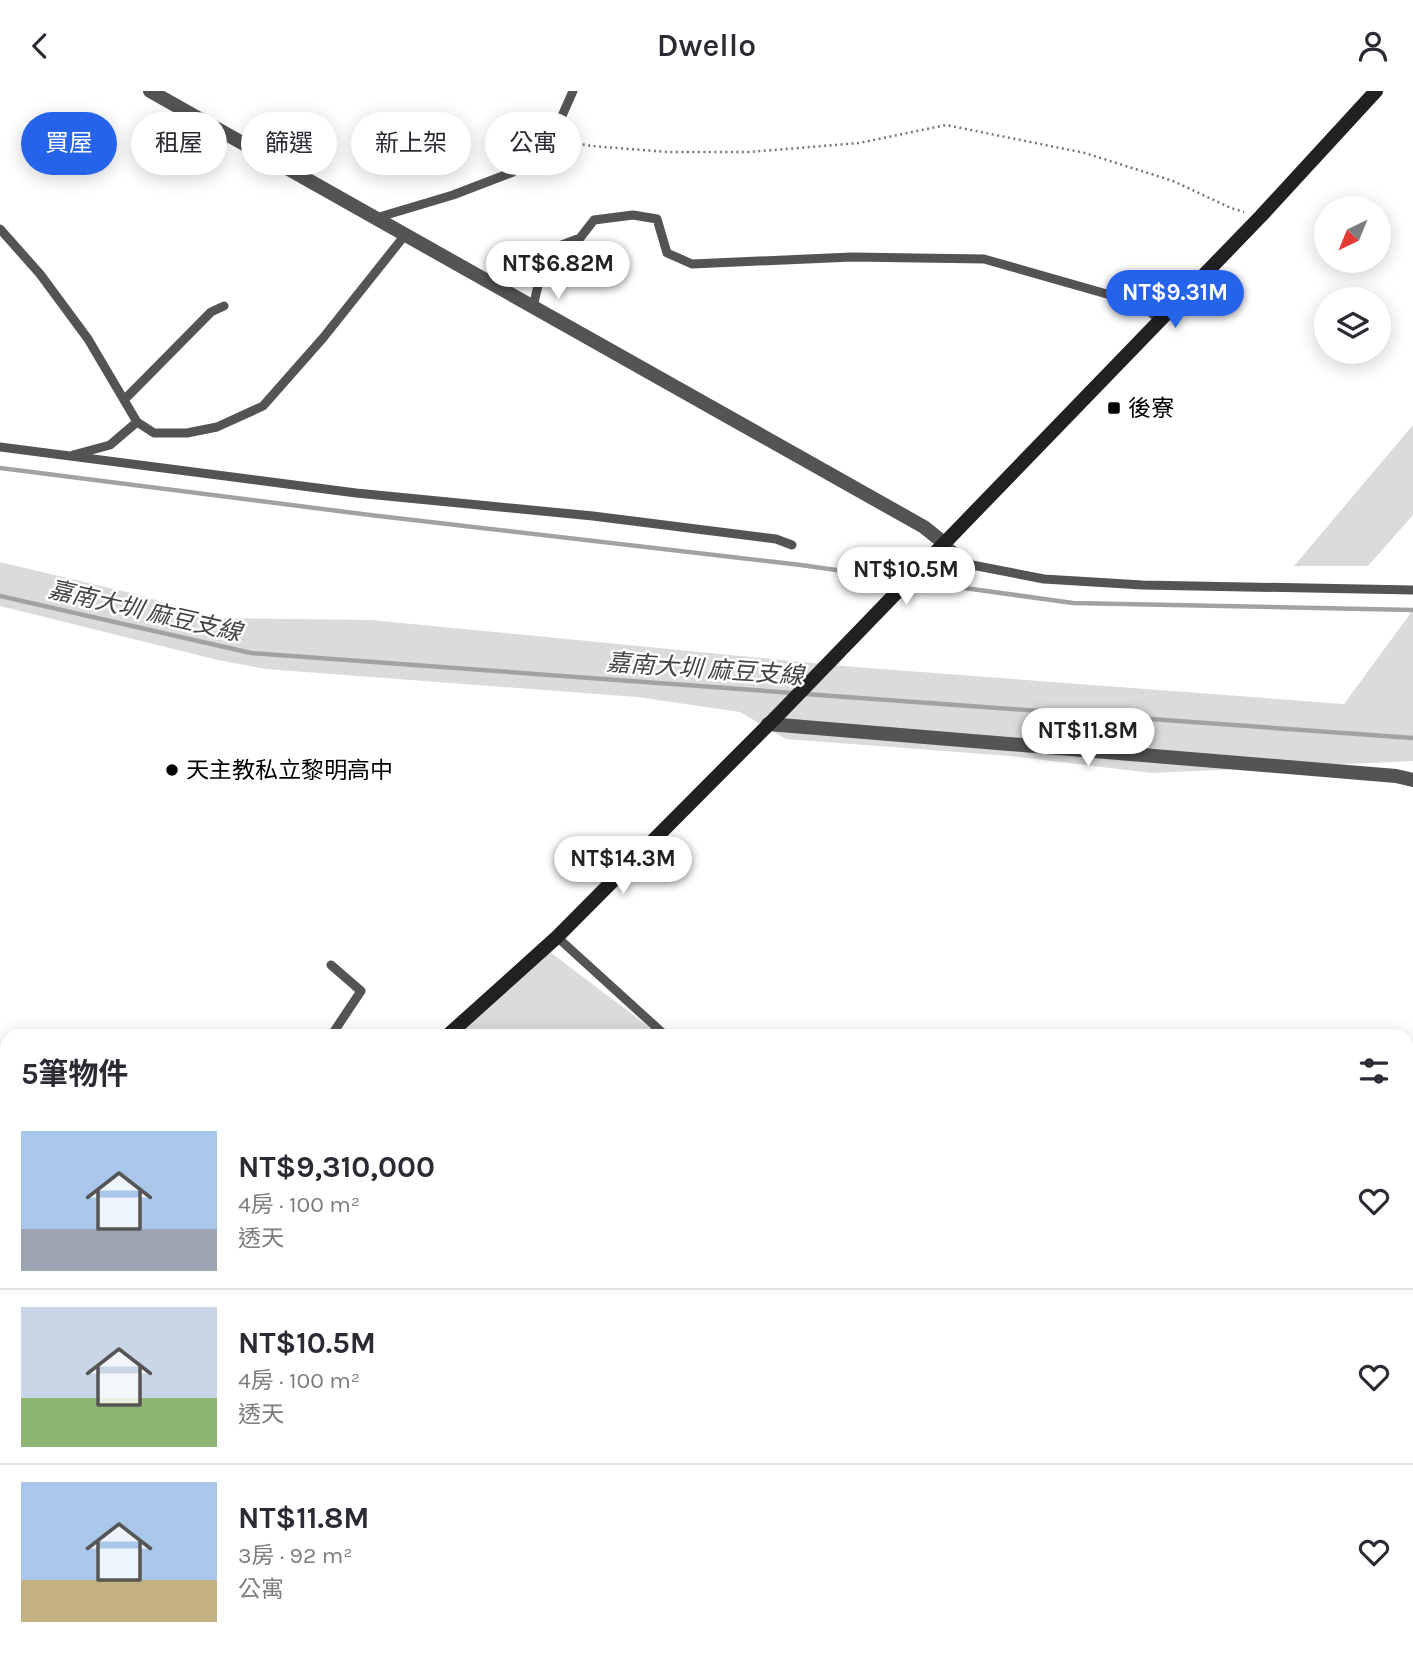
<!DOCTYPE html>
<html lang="zh-TW">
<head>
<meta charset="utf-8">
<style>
	:root { --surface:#fff; --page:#f7f7f7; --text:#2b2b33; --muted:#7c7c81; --line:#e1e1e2; --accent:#2563eb }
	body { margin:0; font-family:Karla,"Noto Sans TC",sans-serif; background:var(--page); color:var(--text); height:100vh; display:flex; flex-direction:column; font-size:26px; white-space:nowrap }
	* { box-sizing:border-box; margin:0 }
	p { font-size:23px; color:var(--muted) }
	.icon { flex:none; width:38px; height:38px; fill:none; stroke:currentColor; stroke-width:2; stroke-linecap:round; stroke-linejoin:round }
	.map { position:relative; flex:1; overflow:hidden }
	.drawer { position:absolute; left:0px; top:938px; width:1414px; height:625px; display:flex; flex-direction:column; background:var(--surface); border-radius:21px 21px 0 0; box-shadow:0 4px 18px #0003 }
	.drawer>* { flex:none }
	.top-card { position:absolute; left:21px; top:21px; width:700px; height:63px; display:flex; gap:14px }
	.needle { width:46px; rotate:223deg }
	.tools { position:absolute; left:1314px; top:105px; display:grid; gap:14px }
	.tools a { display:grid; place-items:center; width:77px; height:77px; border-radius:50%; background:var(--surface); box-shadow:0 4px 18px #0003; font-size:35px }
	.price { position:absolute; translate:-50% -60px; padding:0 16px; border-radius:24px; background:#fff; color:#222; font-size:23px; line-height:46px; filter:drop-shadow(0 2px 4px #0008) }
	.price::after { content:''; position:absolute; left:50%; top:42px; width:21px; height:16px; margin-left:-10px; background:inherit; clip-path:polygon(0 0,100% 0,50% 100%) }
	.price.on { background:var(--accent); color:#fff }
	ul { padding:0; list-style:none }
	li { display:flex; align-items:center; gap:21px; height:175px; padding:0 21px }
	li+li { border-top:2px solid var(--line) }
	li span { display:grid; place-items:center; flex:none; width:196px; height:140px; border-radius:0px; color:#555 }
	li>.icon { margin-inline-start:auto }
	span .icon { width:84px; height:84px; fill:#fffc; stroke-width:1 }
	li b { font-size:30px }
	h2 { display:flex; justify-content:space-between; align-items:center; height:84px; padding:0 21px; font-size:30px }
	.chip { padding:0 24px; border-radius:32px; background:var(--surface); box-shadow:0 4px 18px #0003; font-size:24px; line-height:63px }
	.chip.on { background:var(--accent); color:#fff }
	header { display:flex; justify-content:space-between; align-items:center; height:91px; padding:0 21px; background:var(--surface); font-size:32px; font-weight:600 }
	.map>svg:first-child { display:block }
</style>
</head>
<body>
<header><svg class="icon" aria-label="back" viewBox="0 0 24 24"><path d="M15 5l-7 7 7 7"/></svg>Dwello<svg class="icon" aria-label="person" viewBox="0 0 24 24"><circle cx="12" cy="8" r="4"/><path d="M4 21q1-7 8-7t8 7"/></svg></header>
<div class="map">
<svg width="1413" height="1562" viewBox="0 0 1413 1562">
	<rect width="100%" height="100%" fill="#fff"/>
	<path fill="#dbdbdb" d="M1413,334v90l-45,51h-74z
		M0,471l135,32 82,24 154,2 484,47 489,37 69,-94v151l-261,12 -142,-17 -224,-17 -46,-27 -103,-15 -371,-28 -48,-9 -218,-54z
		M546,858l115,87h-209z"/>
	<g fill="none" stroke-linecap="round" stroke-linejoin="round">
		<path stroke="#a2a2a2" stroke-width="4.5" d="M0,377l370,47 431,50 105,15
			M914,490l159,22 340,7
			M0,505l251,57 542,40
			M805,603l608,44
			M0,1389l7,6
			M190,1556l7,6"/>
		<path stroke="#767676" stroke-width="2.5" stroke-dasharray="2 3.5" stroke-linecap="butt" d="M561,50l31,5 76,6h81l110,-9 87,-18 139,28 88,28 58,27 13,4"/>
		<path stroke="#545454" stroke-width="9" d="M376,127l77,-23 60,-23 27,-24 18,-23 15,-34
			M0,138l40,45 48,65 49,83 17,11h33l30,-6 46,-21 60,-68 82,-103
			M533,216l13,-56 34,-13 14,-18 39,-5 24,4 10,34 25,11 160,-7 132,2 158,45 18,17
			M125,308l86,-87 13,-6
			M0,356l356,46 237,23 183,23 16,6
			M73,364l37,-10 27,-23
			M944,452l28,22 72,14 98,6 271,5
			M557,846l109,99
			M331,945l30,-45 -30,-26
			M0,1083l7,6
			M0,1185l7,5
			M0,1397l7,6
			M0,1488l7,4
			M176,1556l7,6
			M393,1556l6,6
			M1353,1556l7,6"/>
		<path stroke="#545454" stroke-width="14" d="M150,0l774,436 20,16
			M768,633l628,52 17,4"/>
		<path stroke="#212121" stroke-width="14" d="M447,945l110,-99 225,-226 479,-495 115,-125
			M0,1237l7,-4"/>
	</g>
	<g fill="#000" stroke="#fff" stroke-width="2.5">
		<rect x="1107" y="310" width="14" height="14" rx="3.5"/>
		<circle cx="172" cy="679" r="7"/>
	</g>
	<g text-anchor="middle" stroke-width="5" stroke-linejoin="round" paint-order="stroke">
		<g font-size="23" fill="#000" stroke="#fff" text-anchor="start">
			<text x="1128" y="325">後寮</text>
			<text x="186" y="687">天主教私立黎明高中</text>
		</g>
		<g font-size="24" font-style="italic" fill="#434343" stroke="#fff">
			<text transform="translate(145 520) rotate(13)" y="8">嘉南大圳 麻豆支線</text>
			<text transform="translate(705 578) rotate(4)" y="8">嘉南大圳 麻豆支線</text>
		</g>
	</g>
</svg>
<div class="tools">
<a><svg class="needle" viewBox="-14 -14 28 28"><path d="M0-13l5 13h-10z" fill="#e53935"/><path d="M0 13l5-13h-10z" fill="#7c7c81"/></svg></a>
<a><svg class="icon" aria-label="layers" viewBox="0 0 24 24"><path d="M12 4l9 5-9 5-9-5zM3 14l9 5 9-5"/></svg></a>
</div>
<b class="price" style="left:558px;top:210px">NT$6.82M</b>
<b class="price on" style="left:1175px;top:239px">NT$9.31M</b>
<b class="price" style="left:906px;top:516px">NT$10.5M</b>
<b class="price" style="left:1088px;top:677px">NT$11.8M</b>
<b class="price" style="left:623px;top:805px">NT$14.3M</b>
<div class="top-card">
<a class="chip on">買屋</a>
<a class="chip">租屋</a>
<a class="chip">篩選</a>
<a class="chip">新上架</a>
<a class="chip">公寓</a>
</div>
<section class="drawer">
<h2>5筆物件<svg class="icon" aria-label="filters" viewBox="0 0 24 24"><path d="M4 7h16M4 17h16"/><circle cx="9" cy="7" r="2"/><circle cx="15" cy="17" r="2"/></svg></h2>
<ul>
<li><span style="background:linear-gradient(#a9c7e8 70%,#9aa5b1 0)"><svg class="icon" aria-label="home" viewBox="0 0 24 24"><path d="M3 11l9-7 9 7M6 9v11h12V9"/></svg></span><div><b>NT$9,310,000</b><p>4房 · 100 m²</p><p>透天</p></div><svg class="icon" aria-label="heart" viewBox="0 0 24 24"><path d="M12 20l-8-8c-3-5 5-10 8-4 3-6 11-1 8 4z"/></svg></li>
<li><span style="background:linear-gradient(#c9d6e8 65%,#8fb573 0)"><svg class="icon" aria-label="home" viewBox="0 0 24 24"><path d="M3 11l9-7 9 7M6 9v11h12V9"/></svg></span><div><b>NT$10.5M</b><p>4房 · 100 m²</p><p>透天</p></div><svg class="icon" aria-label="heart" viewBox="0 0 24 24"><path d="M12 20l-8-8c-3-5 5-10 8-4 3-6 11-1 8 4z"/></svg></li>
<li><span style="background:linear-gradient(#a9c7e8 70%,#c2b280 0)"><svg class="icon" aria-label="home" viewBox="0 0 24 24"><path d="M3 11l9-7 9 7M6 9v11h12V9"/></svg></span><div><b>NT$11.8M</b><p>3房 · 92 m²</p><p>公寓</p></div><svg class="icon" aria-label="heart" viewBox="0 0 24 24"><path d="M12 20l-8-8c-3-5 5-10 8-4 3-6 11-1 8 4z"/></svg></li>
</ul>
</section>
</div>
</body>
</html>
